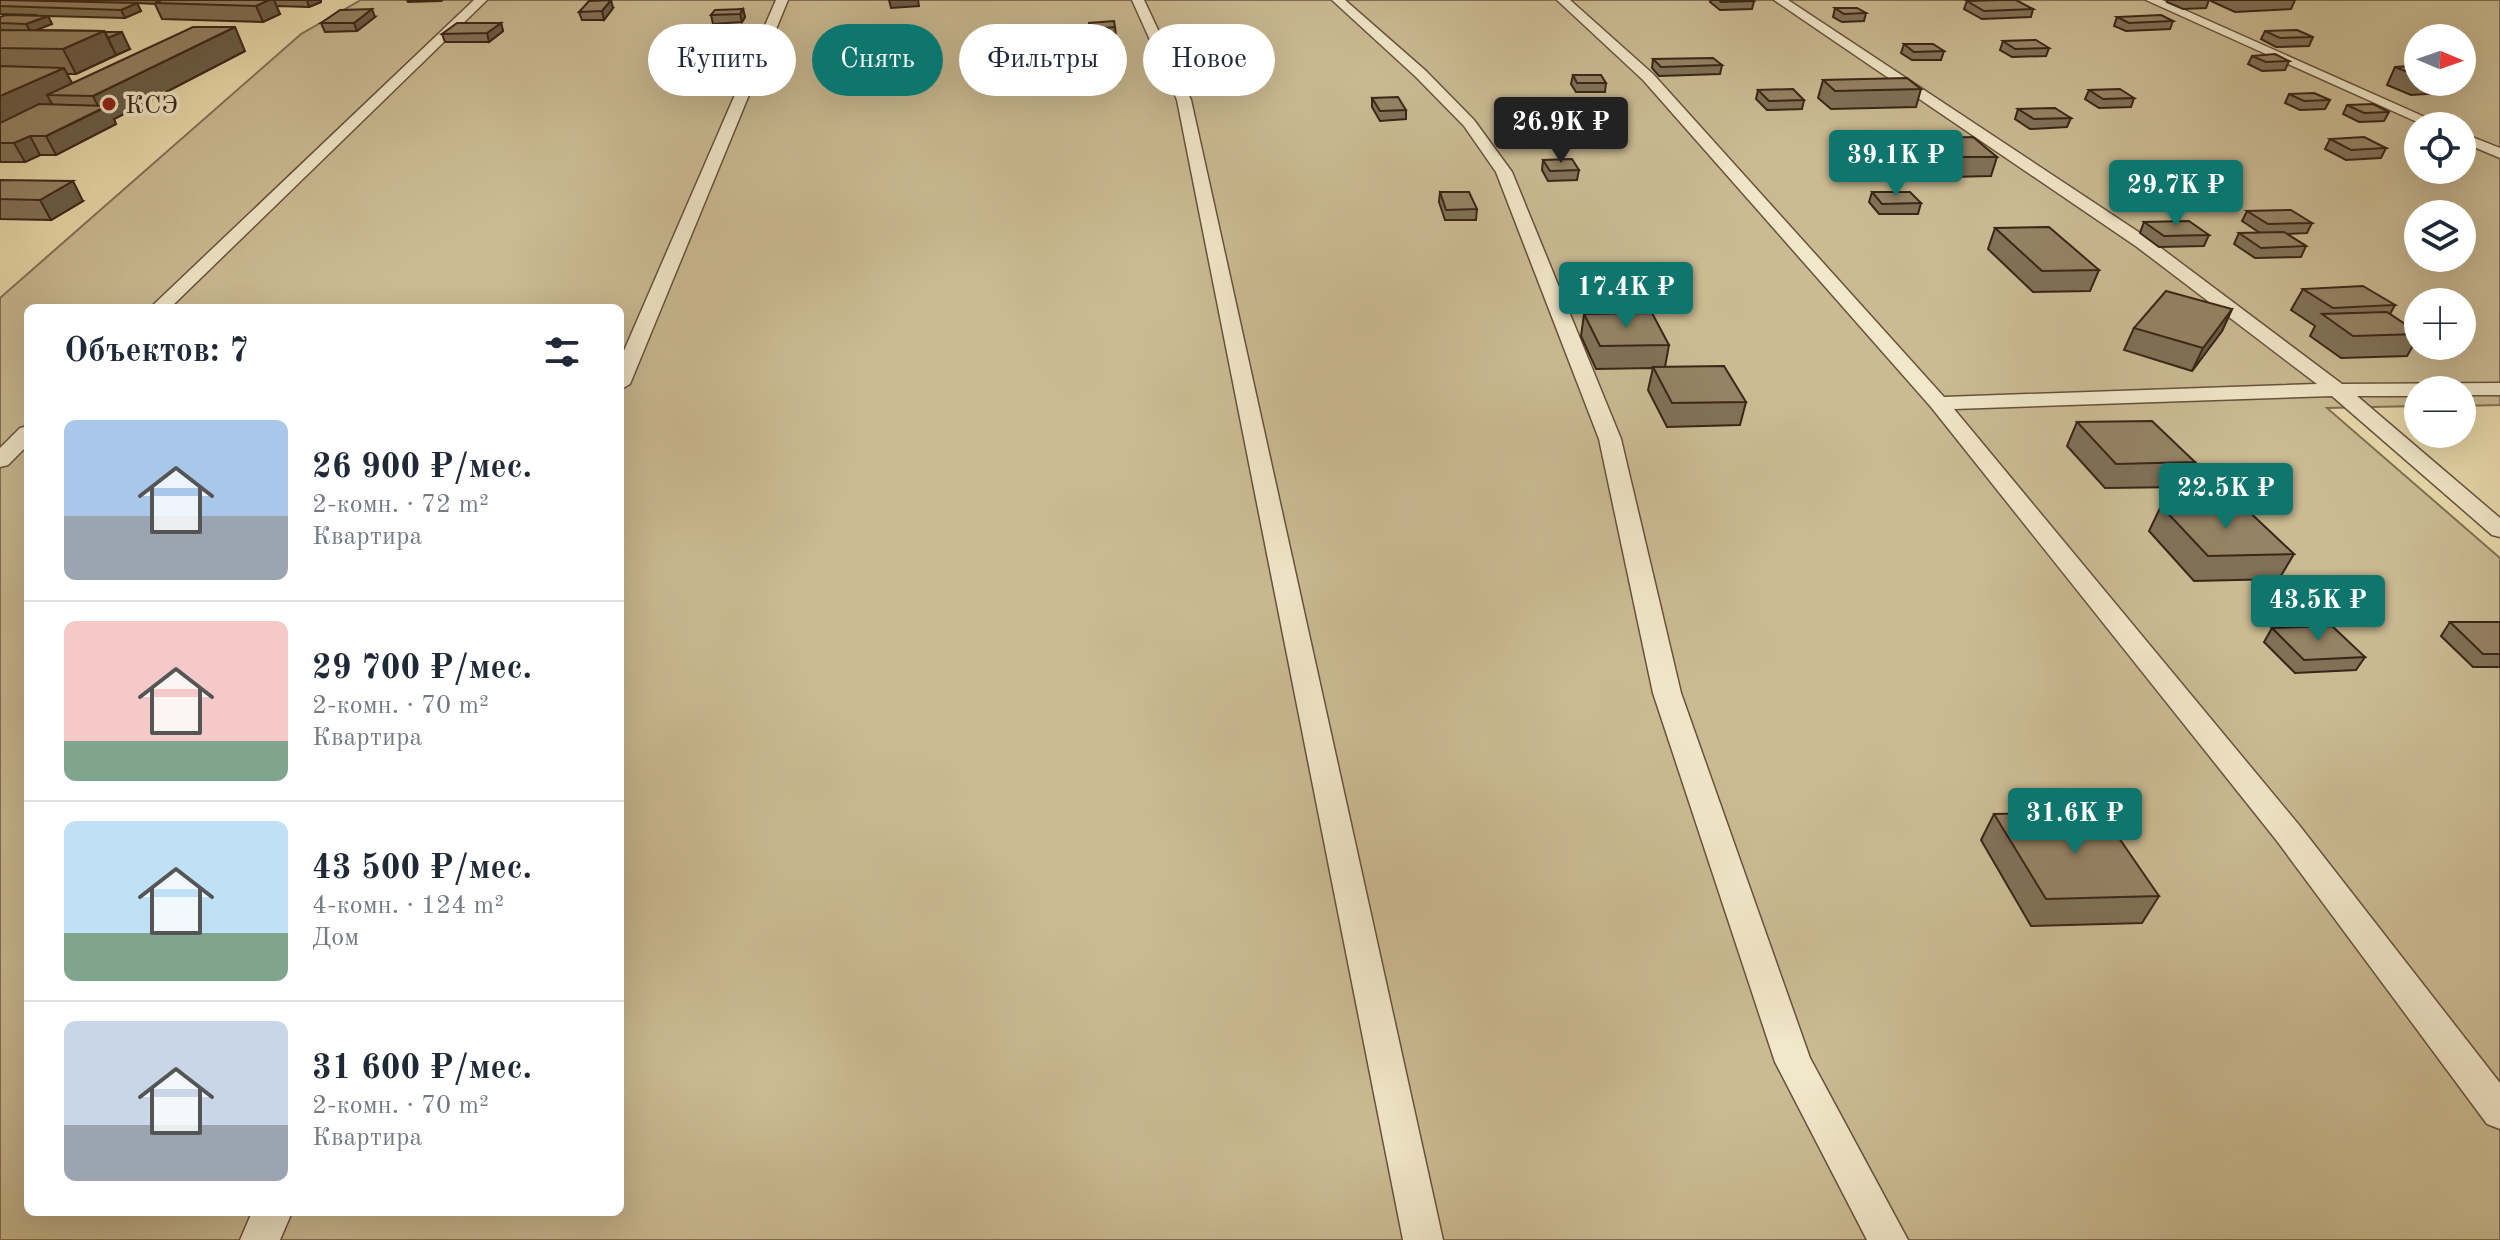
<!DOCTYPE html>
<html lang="ru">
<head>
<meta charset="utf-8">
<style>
	:root { --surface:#fff; --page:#f6f6f7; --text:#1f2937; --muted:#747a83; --line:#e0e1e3; --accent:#0f766e }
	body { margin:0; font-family:"Old Standard TT",serif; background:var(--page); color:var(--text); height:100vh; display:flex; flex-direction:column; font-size:30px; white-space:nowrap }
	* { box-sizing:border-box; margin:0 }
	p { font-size:26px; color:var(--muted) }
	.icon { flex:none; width:44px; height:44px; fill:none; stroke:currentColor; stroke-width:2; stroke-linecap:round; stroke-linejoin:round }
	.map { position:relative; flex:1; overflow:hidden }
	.sheet { position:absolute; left:24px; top:304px; width:600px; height:912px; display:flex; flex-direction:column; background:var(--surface); border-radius:12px; box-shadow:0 8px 32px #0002 }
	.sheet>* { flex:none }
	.guide { position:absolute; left:648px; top:24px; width:760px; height:72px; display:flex; gap:16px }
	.needle { width:52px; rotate:92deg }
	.buttons { position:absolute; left:2404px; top:24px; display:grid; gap:16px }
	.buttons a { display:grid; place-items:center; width:72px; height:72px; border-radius:50%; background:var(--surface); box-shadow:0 8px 32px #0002; font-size:40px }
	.price { position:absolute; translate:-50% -68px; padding:0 18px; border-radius:8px; background:var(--accent); color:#fff; font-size:26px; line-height:52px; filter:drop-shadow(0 2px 4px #0008) }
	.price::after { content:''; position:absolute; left:50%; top:48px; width:24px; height:18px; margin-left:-12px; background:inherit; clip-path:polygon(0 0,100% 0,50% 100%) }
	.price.current { background:#222; color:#fff }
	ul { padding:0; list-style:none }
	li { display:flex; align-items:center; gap:24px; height:200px; padding:0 40px }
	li+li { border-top:2px solid var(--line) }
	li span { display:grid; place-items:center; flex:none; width:224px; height:160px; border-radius:12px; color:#555 }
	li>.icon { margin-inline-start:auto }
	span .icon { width:96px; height:96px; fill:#fffc; stroke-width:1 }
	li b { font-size:34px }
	h2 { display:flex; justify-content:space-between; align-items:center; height:96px; padding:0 40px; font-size:34px }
	.pill { padding:0 28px; border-radius:36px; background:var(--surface); box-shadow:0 8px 32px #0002; font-size:28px; line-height:72px }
	.pill.current { background:var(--accent); color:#fff }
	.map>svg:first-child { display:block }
</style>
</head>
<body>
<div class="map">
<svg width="2500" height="1240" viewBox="0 0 2500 1240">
	<rect width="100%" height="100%" fill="#e9daac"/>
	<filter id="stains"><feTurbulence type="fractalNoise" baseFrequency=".0025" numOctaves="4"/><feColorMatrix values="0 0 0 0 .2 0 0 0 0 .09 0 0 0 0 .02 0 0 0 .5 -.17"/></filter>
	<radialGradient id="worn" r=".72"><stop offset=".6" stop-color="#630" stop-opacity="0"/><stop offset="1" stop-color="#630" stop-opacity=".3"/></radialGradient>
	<path fill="#cbbb93" stroke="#827056" stroke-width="2" fill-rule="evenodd" d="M361,0h2139v405l-38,1v-16h-44v16l-91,2 173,150v682h-2500v-942l301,-264zM2418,38h44v44h-44zM2418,126h44v44h-44zM2418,214h44v44h-44zM2418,302h44v44h-44zM28,308h592v904h-592z"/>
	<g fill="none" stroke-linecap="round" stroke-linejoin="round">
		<defs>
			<path id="service" d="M474,0h13l-317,308h-20z
				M776,0h12l-158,384 -10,6v-30z
				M1132,0h12l47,100 252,1140h-40l-226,-1140z
				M1332,0h13l81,71 48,49 38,52 109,267 60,254 129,365 98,182h-41l-92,-178 -122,-369 -54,-254 -103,-267 -32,-46 -48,-49z
				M1557,0h13l83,74 291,323 373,-13 -180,-137 -363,-247h14l361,239 193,145 158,-1v12h-38v-5h-44v6h-61l143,122v19l-8,-2 -160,-139 -378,13 345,416 201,258v46l-13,-5 -210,-283 -346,-434 -288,-327z
				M2146,0h16l283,126h-19z
				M2462,133l38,15v10l-38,-16z
				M28,426v19l-20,20 -8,2v-19l20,-20z
				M252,1212h40l-12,28h-40z"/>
		</defs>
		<use href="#service" stroke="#66523d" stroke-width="3"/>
		<use href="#service" fill="#f1e7c9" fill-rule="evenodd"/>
	</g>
	<path fill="#807157" stroke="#3a2518" stroke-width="2" d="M0,0h321v2l-12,5 -33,-1 4,8 -17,8 -101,-3 -7,-15 -18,-1 4,8 -16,7 -77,-2 4,8 -16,6 68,1 26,18 -54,25h-9l5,9 173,-32 -131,68 2,5 -60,31h-16l-15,7h-25v-145l37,-2 -37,-1z
		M407,0h36l-2,1 -33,1z
		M1711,0h42l1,1 -2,8 -32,1 -10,-8z
		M2167,0h42l-3,8 -23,1 -16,-7z
		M2211,0h84l-4,9 -56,3 -24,-11z
		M1967,1l66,8 -2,8 -49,2 -18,-10z
		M613,8l-9,12h-22l-3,-8z
		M1835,8l31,5 -2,8 -22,1 -9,-5z
		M743,9l2,8 -3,5 -29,2 -2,-9z
		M375,17l-18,14 -32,1 -4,-9z
		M2117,17l56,4 -3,8 -44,2 -12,-5z
		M501,23l2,8 -14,11h-44l-3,-8z
		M1089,23l26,4 1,9 -26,1z
		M2265,31l48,6 -4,9 -33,1 -15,-8z
		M2003,41l46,7 -3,8 -34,1 -12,-7z
		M1904,44l40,7 -3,9h-29l-11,-7z
		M2252,56l37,5 -4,9 -23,1 -14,-7z
		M1653,59l69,6 -2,9 -61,2 -7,-8z
		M2418,66v16h29l-6,11 -30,2 -24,-10 8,-18z
		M1573,75l33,8 -1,9h-29l-5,-8z
		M1823,80l98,9 -5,18 -85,2 -13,-11z
		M1758,90l46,10 -2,9 -35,1 -11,-11z
		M2089,90l45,8 -3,9 -32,1 -14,-9z
		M2289,94l41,6 -5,9 -25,1 -15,-7z
		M1372,98l34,12v9l-26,2 -8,-14z
		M2347,105l42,7 -5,9 -25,1 -16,-8z
		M2018,109l53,9 -4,9 -37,2 -15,-10z
		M1560,125l47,8 -1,10 -40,1 -7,-10z
		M1935,138l62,19 -6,19 -40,1 -21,-20z
		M2330,139l56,9 -5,10 -35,2 -21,-11z
		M1543,160l36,10 -2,10 -29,1 -6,-11z
		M0,180l83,21 -32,19 -51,-1z
		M2116,182l60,11 -4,10 -43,1 -17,-12z
		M1440,192l37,17 -1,11h-31l-6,-18z
		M1872,192l49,11 -3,11h-39l-10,-12z
		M2247,211l65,12 -5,10 -20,1 19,12 -5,11 -46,1 -21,-14 5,-11h21l-18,-12z
		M2144,222l65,13 -5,11 -45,1 -19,-14z
		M1995,228l104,42 -9,21 -57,1 -45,-43z
		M2303,289l92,16 -5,9 28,19v4l-11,19 -66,2 -31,-22 5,-10 -24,-16z
		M2232,309l-10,22 -30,40 -68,-21 10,-22z
		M1584,314l85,31 -4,22 81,35 -6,23 -73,2 -19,-37 5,-22 -57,1 -15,-33z
		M2077,422l118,40 -13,25 -77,1 -38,-42z
		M2161,506l133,48 -15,25 -85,2 -45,-50z
		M2450,622h50v45h-27l-32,-31z
		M2272,628l93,29 -9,13 -61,3 -31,-31z
		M1994,814l165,82 -17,27 -111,3 -50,-86z"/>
	<path fill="#685c47" stroke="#3a2518" stroke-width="2" d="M269,0h5l6,14 -17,8 -7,-16z
		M307,0h14v2l-12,5z
		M611,0l2,8 -9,12 -2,-9z
		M889,0h29l1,6 -28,2z
		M137,3l4,8 -16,7 -4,-8z
		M372,9l3,8 -18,14 -3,-8z
		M743,9l2,8 -3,5 -2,-8z
		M48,16l4,8 -21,8 -5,-8z
		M501,23l2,8 -14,11 -2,-9z
		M235,27l10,24 -131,68 2,5 -60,31 -10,-19 54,-26 -7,-14z
		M104,31l12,24 -40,19 -13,-25z
		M122,32l8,17 -14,6 -8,-17z
		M64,68l13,25 -30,2 5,9 -52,24v-32z
		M30,136l10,19 -15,7 -11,-19z
		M73,181l10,20 -32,19 -11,-20z
		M2232,309l-10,22 -30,40 11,-23z"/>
	<path fill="#958365" stroke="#3a2518" stroke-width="2" d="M0,0h3l134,3 -16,7 -121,-4z
		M162,0h107l-13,6 -101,-3z
		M611,0l-9,11 -23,1 10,-11z
		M1719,0h34l1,1 -33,1z
		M2000,0h16l17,9 -49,2 -17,-10z
		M1835,8h22l9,5 -22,1z
		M372,9l-18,14h-33l19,-13z
		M743,9l-3,5 -29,1 4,-5z
		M6,15l42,1 -22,8 -26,-1v-6z
		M2161,15l12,6 -44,2 -12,-6z
		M1114,21l1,6 -25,2 -1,-6z
		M457,23h44l-14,10 -45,1z
		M193,27h42l-142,69 -46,-1z
		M0,30l104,1 -41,18 -63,-1z
		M2297,30l16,7 -33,1 -15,-7z
		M105,32h17l-14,6z
		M2036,40l13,8 -34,1 -12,-8z
		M1904,44h29l11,7 -30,1z
		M2275,54l14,7 -23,1 -14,-6z
		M1713,58l9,7 -61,2 -8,-8z
		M0,66l64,2 -64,28z
		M2418,66v10l-23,-9z
		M1573,75h28l5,8h-29z
		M1907,78l14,11 -86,2 -12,-11z
		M1793,89l11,11 -35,1 -11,-11z
		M2120,89l14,9 -31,1 -14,-9z
		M2314,93l16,7 -26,1 -15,-7z
		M1398,97l8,13 -26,1 -8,-13z
		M39,104l68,2 -61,30h-16l-16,7h-14v-20z
		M2373,104l16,8 -25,1 -17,-8z
		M2055,108l16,10 -37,1 -16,-10z
		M1599,123l8,10 -39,1 -8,-9z
		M1973,137l24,20h-39l-23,-19z
		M2364,137l22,11 -35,2 -21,-11z
		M1572,159l7,11 -29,1 -7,-11z
		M0,180l73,1 -33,19 -40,-1z
		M2158,181l18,12 -43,1 -17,-12z
		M1440,192h29l8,17 -31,1z
		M1872,192h38l11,11 -39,1z
		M2291,210l21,13 -44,1 -21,-13z
		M2189,221l20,14 -45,1 -20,-14z
		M2049,227l50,43 -57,1 -47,-43z
		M2284,232l22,14 -45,2 -22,-15z
		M2363,286l32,19 -62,3 -30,-19z
		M2166,291l66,18 -29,39 -69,-20z
		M2387,312l31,21v1l-65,2 -31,-22z
		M1652,313l17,32 -69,1 -16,-32z
		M1724,366l22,36 -74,1 -19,-36z
		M2152,421l43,41 -79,2 -39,-42z
		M2242,505l52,49 -86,2 -47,-50z
		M2450,622h50v32h-17z
		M2332,626l33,31 -61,3 -32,-32z
		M2101,812l58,84 -113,3 -52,-85z"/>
	<circle fill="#8f2418" stroke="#f1e7c9" stroke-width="3" cx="109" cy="104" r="8"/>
	<g text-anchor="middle" stroke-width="7" stroke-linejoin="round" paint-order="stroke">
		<g font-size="26" fill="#3a2518" stroke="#f1e7c9" text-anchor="start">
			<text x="125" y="113">КСЭ</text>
		</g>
	</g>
	<rect width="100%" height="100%" filter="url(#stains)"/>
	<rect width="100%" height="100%" fill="url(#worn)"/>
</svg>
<div class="buttons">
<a><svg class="needle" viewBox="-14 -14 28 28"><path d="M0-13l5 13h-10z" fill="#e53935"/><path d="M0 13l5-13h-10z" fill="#747a83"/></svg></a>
<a><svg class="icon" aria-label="locate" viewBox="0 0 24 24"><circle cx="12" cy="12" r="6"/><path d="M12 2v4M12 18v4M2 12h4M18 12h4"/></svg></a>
<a><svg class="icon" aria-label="layers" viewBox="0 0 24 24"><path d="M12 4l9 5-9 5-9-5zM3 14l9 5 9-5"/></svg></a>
<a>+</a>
<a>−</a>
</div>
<b class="price current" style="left:1561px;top:165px">26.9K ₽</b>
<b class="price" style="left:1896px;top:198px">39.1K ₽</b>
<b class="price" style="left:2176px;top:228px">29.7K ₽</b>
<b class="price" style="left:1626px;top:330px">17.4K ₽</b>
<b class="price" style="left:2226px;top:531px">22.5K ₽</b>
<b class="price" style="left:2318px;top:643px">43.5K ₽</b>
<b class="price" style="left:2075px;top:856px">31.6K ₽</b>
<div class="guide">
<a class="pill">Купить</a>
<a class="pill current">Снять</a>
<a class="pill">Фильтры</a>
<a class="pill">Новое</a>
</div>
<section class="sheet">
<h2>Объектов: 7<svg class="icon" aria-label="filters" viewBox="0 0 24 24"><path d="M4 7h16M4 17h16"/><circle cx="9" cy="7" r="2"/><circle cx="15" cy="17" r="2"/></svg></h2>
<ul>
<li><span style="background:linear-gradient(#a9c7e8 60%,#9aa5b1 0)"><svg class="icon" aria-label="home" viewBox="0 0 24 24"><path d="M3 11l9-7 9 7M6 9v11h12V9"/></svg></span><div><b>26 900 ₽/мес.</b><p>2-комн. · 72 m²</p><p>Квартира</p></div></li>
<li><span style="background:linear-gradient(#f6c9c9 75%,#7fa58c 0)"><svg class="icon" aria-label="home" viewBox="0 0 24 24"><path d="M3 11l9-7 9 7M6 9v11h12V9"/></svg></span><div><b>29 700 ₽/мес.</b><p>2-комн. · 70 m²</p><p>Квартира</p></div></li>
<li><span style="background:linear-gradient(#bfe0f5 70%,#7fa58c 0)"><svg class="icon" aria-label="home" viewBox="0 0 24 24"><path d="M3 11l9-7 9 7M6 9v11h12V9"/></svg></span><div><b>43 500 ₽/мес.</b><p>4-комн. · 124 m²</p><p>Дом</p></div></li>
<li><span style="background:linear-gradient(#c9d6e8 65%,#9aa5b1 0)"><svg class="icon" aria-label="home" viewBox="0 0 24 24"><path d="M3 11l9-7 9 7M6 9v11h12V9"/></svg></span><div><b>31 600 ₽/мес.</b><p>2-комн. · 70 m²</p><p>Квартира</p></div></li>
</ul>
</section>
</div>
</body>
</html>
